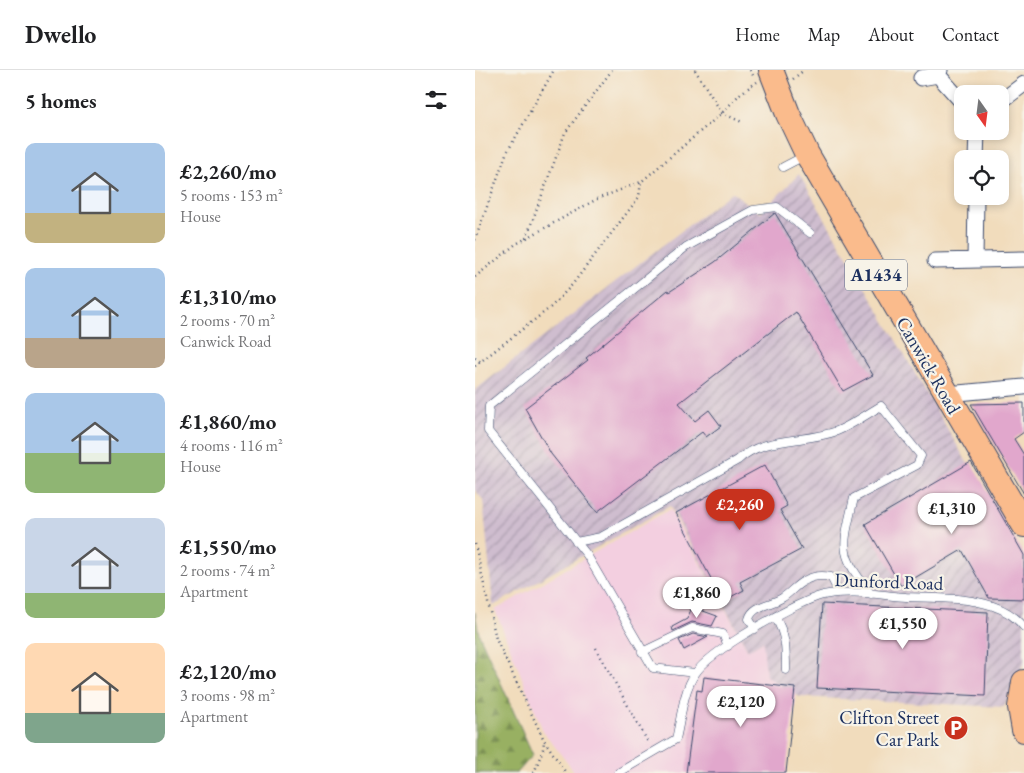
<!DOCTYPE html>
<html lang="en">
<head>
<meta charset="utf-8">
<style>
	:root { --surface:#fff; --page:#f6f6f6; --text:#202124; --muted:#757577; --line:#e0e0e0; --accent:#c8321e }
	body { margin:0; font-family:"EB Garamond",serif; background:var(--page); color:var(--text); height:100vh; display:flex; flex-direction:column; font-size:19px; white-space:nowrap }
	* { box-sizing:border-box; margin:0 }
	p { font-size:16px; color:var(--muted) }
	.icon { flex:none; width:28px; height:28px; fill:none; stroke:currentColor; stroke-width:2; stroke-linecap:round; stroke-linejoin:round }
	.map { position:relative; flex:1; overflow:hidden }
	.panel { display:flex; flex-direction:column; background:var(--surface); width:475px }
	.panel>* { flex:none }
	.needle { width:32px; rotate:166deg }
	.tools { position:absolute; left:479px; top:15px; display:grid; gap:10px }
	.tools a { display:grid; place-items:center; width:55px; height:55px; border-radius:10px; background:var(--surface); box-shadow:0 2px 8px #0003; font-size:25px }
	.price { position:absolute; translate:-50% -42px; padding:0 11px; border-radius:18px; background:#fff; color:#222; font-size:16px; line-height:32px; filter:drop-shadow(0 1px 2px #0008) }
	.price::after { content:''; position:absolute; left:50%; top:30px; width:15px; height:11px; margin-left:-8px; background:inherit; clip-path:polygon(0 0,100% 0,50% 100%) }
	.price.active { background:var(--accent); color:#fff }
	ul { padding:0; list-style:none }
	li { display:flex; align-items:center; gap:15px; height:125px; padding:0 25px }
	li span { display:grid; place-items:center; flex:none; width:140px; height:100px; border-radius:10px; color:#555 }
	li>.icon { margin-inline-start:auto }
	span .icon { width:60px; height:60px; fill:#fffc; stroke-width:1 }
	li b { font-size:21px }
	h2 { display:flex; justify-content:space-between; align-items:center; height:60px; padding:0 25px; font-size:21px }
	header { display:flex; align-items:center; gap:30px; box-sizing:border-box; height:70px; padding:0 25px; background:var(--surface); border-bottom:1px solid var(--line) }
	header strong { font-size:24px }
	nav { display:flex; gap:28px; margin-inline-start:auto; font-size:18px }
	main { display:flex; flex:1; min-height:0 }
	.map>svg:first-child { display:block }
</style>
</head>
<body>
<header>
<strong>Dwello</strong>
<nav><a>Home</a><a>Map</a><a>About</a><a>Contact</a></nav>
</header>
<main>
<section class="panel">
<h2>5 homes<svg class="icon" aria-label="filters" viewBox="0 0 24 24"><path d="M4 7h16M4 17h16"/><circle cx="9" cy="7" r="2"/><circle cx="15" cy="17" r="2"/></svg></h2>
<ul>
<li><span style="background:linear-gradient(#a9c7e8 70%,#c2b280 0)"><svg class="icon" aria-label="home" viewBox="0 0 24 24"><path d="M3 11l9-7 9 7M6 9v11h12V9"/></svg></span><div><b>£2,260/mo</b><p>5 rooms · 153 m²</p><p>House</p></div></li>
<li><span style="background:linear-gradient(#a9c7e8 70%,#b9a48a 0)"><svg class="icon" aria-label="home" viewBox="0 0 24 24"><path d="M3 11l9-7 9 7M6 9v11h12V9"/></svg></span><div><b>£1,310/mo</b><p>2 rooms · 70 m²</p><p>Canwick Road</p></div></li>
<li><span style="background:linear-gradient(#a9c7e8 60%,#8fb573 0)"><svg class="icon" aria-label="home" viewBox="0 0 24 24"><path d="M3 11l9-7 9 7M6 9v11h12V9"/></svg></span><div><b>£1,860/mo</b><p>4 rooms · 116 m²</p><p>House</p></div></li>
<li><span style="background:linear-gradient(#c9d6e8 75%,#8fb573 0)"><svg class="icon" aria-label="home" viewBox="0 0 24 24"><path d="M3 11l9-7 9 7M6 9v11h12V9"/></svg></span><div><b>£1,550/mo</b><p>2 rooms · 74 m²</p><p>Apartment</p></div></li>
<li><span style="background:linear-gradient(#ffd9b3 70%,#7fa58c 0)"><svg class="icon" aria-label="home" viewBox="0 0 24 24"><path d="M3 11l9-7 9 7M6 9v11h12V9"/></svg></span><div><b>£2,120/mo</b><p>3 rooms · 98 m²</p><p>Apartment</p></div></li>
</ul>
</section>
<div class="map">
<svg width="549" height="703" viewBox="0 0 549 703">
	<defs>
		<pattern id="industrial-furrows" width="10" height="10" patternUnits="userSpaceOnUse" patternTransform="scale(1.25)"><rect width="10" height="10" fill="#cfbdcf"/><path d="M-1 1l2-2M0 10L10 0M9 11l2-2" fill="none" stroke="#a79aab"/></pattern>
		<pattern id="forest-firs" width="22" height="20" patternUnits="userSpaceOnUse" patternTransform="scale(1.25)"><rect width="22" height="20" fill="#98b062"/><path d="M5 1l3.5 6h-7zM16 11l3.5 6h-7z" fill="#7b9054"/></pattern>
	</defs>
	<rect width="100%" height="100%" fill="#f7f3e8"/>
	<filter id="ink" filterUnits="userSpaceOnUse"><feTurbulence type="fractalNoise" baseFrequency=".02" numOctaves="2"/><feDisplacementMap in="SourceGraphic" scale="10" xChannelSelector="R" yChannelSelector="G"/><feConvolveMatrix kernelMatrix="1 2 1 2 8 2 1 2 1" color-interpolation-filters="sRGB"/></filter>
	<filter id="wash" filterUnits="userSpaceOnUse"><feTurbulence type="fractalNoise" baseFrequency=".0096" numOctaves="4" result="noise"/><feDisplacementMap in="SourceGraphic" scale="20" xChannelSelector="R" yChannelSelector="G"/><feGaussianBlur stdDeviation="1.12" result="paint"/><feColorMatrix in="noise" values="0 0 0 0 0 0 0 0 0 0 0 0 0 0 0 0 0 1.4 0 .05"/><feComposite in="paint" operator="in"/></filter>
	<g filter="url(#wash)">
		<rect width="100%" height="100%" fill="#f1dcbc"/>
		<path fill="#f3cfe0" d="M195,439l78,141 17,-10 33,43 -12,90h-211l-32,-42 -48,-121z"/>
		<path fill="url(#industrial-furrows)" d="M324,104l225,386v103l-20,44 -204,-10 -34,-21 -3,-35 -15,9 -78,-144 -177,100 -10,-106 -8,-10v-100l257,-198 29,21z"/>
		<path fill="url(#forest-firs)" stroke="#5a7060" d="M0,542l4,22 54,121 -16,18h-42z"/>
		<g id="blocks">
			<path fill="#e1a7cc" d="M300,143l98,162 -30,16 -47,-79 -117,91 16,18 14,-11 12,16 -15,11 -4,-5 -105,80 -46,-58 -26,-46 63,-48 -2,-2 82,-68 1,2 46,-30z
				M549,333v29l-10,7 10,16v39l-53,-90z
				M496,392l53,93v44l-35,-1 -27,-48 -61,36 -36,-62z
				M290,395l22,41 -7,4 22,39 -62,33 4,8 -21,11 -47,-88z
				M347,534l166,8 -3,84 -168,-8z
				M217,537l25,9 -5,10 -20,-4 -19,9 -1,-4 15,-8z
				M218,564l15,3 -24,13 -5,-10z
				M229,607l91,11 -9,85h-100l11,-83 5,1z"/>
		</g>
	</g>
	<g filter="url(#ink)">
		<use href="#blocks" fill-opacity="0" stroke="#3b496c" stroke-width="1"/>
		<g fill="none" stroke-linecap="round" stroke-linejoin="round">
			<defs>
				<path id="service" d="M308,97l23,-12
					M101,472l25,-5 137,-77c25,-24 67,-17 99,-29 15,-6 30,-17 44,-25l40,50 -4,9 -63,33c-12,52 -16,54 17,96
					M300,547c11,17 11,32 11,53
					M280,559l-6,-10c4,-14 22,-14 33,-21 8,-5 14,-13 22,-17 8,-5 17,-6 27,-4l8,16
					M167,582l50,-24 31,6 5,12
					M220,603l-42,-5 -66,-113 -99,-124 1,-25 197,-159 67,-37 24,-3 33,26
					M143,703l58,-34c5,-20 7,-48 19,-65 14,-23 101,-72 128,-79 26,-6 57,0 83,2 29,1 59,0 87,9 12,4 23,11 31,21"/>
				<path id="minor" d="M465,0l-2,5 25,28
					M446,8l17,-3
					M525,32l24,-18
					M501,89l1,-28
					M500,190l1,-64
					M460,191l89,-2
					M472,324l77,-7"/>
				<path id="primary" d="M296,0l17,44 19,40 217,371
					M549,612l-4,25 4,23"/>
			</defs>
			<use href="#service" stroke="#3b496c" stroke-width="9"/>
			<use href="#minor" stroke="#3b496c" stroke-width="17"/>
			<use href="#primary" stroke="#3b496c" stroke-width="26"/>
			<path stroke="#3b496c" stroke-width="2.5" stroke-dasharray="1 4" stroke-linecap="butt" d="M220,0l27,43 22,10
				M275,0l4,7
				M318,9l11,-9
				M51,168l39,-105 47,-63
				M0,170l31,-86 48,-84
				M0,207l41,-33 81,-45 44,-17 81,-69 19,-20 16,-11
				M0,288l6,4
				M0,296l76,-59 21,-22 67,-88 2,-15
				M0,474l21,95 48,101 22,33
				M121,578l53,96
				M59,703l9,-24 1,-7"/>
			<use href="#service" stroke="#fff" stroke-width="8"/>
			<use href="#minor" stroke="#fff" stroke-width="15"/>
			<use href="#primary" stroke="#fabb8c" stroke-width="24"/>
		</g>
	</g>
	<defs>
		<symbol id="parking-disc" viewBox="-11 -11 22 22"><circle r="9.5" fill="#c8321e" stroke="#f7f3e8"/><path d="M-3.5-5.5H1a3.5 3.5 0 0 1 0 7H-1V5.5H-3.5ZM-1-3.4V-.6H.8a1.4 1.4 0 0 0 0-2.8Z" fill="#fff"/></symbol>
	</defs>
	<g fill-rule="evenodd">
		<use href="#parking-disc" x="467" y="644" width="28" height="28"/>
	</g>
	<g text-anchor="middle" stroke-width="4.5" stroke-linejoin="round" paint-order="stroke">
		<rect fill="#f7f3e8" stroke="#5d6a87" stroke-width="1" x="370" y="189.5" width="62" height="31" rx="4"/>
		<g font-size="18" font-weight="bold" fill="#1b2f5e">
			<text x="401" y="211">A1434</text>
		</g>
		<g font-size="19" fill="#1b2f5e" stroke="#f7f3e8">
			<text transform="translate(454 295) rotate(60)" y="7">Canwick Road</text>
			<text transform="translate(414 511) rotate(2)" y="7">Dunford Road</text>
		</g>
		<g font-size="19" fill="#1b2f5e" stroke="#f7f3e8" text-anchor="end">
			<text x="464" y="654">Clifton Street<tspan x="464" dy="22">Car Park</tspan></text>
		</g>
	</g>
</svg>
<div class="tools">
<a><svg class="needle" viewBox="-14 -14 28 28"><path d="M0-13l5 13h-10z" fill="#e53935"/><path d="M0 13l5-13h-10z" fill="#757577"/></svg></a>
<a><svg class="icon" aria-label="locate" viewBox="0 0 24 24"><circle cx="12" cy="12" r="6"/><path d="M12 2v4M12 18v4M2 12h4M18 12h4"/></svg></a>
</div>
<b class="price active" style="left:265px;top:461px">£2,260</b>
<b class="price" style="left:477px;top:465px">£1,310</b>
<b class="price" style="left:222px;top:549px">£1,860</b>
<b class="price" style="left:428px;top:580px">£1,550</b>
<b class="price" style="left:266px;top:658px">£2,120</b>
</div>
</main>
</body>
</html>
